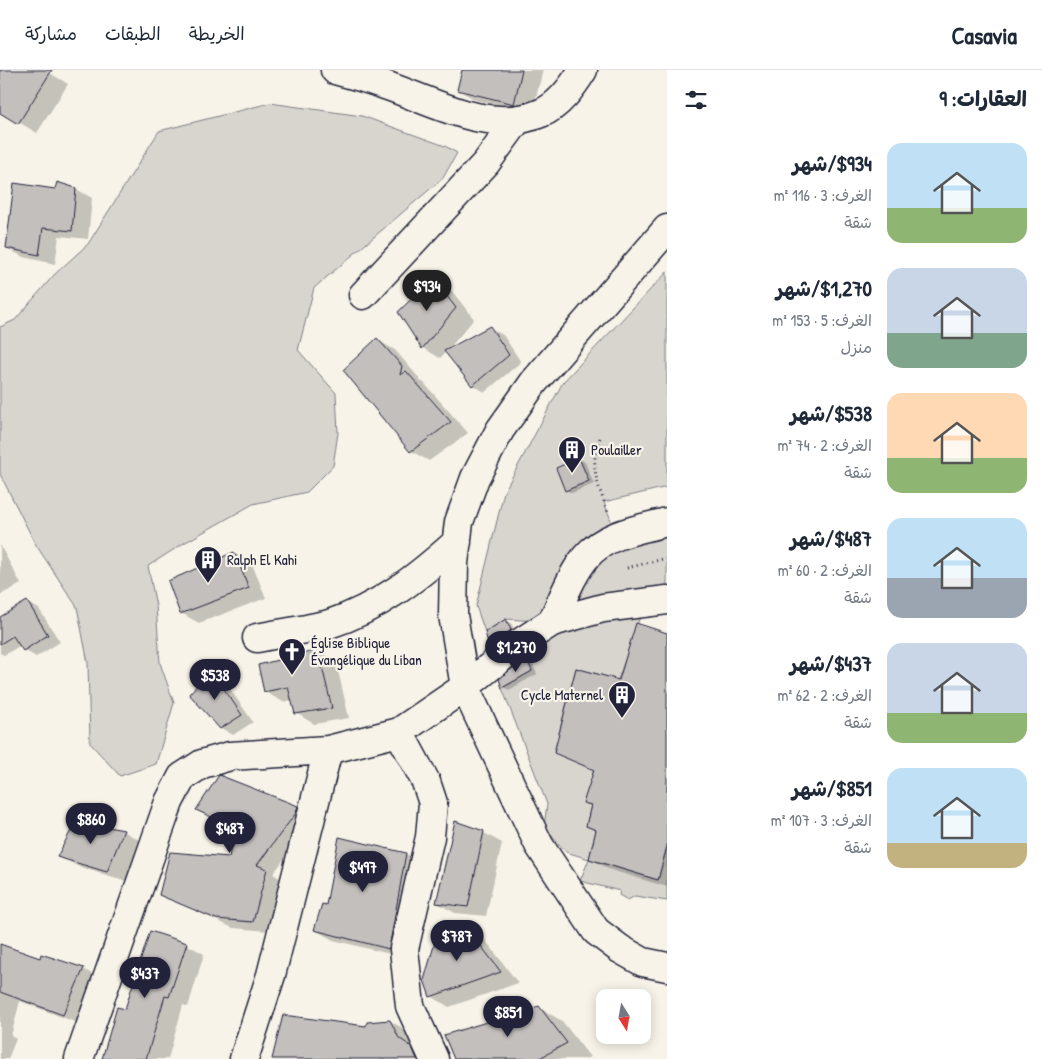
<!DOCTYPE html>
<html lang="ar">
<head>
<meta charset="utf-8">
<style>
	:root { --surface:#fff; --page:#f2f2f3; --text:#1f2937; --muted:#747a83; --line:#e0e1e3; --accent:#22223b }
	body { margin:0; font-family:"Patrick Hand","Playpen Sans Arabic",sans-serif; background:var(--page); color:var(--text); direction:rtl; height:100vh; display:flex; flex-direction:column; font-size:19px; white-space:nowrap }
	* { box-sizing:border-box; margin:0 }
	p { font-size:16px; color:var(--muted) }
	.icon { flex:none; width:28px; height:28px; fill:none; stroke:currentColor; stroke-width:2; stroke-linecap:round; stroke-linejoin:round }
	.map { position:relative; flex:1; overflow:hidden; direction:ltr }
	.side { display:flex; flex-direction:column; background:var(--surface); width:375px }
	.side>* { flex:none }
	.needle { width:32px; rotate:169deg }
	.buttons { position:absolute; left:596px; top:919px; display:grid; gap:10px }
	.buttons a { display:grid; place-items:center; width:55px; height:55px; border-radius:10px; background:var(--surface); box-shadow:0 2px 12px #0003; font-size:25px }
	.price { position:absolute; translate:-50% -42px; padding:0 11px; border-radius:18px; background:var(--accent); color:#fff; font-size:16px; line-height:32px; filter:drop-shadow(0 1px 2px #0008) }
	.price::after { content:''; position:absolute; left:50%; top:30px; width:15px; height:11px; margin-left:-8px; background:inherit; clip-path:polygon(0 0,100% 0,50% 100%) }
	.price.selected { background:#222; color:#fff }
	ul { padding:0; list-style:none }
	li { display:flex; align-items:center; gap:15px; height:125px; padding:0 15px }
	li span { display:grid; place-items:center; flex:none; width:140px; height:100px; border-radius:15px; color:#555 }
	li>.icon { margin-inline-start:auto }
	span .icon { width:60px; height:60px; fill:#fffc; stroke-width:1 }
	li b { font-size:21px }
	h2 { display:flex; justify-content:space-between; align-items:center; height:60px; padding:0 15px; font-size:21px }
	header { display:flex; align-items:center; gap:30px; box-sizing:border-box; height:70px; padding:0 25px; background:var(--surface); border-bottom:1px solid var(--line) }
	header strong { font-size:24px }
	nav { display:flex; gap:28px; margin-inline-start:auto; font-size:18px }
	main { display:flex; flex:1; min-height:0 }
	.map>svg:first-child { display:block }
</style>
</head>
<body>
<header>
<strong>Casavia</strong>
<nav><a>الخريطة</a><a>الطبقات</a><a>مشاركة</a></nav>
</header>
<main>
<section class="side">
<h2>العقارات: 9<svg class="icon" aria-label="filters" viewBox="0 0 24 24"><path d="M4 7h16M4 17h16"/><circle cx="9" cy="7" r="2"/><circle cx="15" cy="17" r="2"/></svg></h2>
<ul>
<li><span style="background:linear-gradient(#bfe0f5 65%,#8fb573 0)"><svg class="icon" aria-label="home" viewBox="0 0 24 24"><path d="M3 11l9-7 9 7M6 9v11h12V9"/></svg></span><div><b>$934/شهر</b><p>الغرف: 3 · 116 m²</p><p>شقة</p></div></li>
<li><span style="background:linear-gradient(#c9d6e8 65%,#7fa58c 0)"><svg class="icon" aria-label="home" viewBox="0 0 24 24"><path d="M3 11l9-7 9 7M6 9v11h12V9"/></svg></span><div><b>$1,270/شهر</b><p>الغرف: 5 · 153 m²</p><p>منزل</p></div></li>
<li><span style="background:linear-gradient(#ffd9b3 65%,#8fb573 0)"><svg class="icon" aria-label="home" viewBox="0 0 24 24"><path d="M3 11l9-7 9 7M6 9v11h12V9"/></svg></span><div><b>$538/شهر</b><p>الغرف: 2 · 74 m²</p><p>شقة</p></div></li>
<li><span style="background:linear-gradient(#bfe0f5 60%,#9aa5b1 0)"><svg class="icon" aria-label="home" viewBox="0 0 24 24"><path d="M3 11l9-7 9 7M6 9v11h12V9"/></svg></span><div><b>$487/شهر</b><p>الغرف: 2 · 60 m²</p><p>شقة</p></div></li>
<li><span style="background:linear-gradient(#c9d6e8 70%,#8fb573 0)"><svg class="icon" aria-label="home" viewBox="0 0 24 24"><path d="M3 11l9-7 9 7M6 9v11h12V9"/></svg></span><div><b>$437/شهر</b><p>الغرف: 2 · 62 m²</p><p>شقة</p></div></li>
<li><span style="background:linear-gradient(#bfe0f5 75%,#c2b280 0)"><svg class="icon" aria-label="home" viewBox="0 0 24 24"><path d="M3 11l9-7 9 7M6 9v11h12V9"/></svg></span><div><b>$851/شهر</b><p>الغرف: 3 · 107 m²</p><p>شقة</p></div></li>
</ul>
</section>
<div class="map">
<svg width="667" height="989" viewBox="0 0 667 989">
	<rect width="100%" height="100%" fill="#f7f3e8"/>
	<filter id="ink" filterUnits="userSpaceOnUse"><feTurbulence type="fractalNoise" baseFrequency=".02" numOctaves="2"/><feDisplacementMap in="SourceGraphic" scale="10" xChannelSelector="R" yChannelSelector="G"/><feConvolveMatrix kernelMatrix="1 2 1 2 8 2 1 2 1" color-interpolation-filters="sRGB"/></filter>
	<g filter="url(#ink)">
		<path fill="#d8d5cf" stroke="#7d7c85" d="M270,33l92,13 83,30 12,7 -14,25 -129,110 -16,62 38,43 2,40 -5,33 -26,26 -54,12 -69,39 -36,23 8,40 4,57 14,40 -18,61 -36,12 -30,-33 -2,-80 -11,-56 -41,-62 -36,-71v-147l15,-7 39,-45 34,-31 71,-113z
			M667,202v215l-63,15 13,34 50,-14v78l-22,2 -27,78 -42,-12 -22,84 41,14 -11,37 7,2 -5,21 10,4 -7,29 69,21 9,-34v55l-32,-5 -7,4 -9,-5 1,-4 -40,-10 9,-22 -23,-7 -22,-25 3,-23 -45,-116 30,-17 -14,-27 33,-22 -45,-3 -21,13 -9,-26 28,-114 59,-110z"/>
		<path fill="#0003" d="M0,0h45l23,14 -31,49 -37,-22z
			M464,0h79l-11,43 -56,-13 -18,-10z
			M76,119l16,9 -4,41 -29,-3 -4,28 -32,-7 -16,-9 49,-58z
			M433,210l18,10 23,29 -27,32 43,-23 13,7 18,27 -36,30 -13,-7 -26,-33 -6,6 -17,-10z
			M377,270l18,10 24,28v2l5,3 44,50 -39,28 -18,-10z
			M579,389l6,3 9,22 -22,9 -6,-3z
			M0,475l21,39 -21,11z
			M234,483l18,11 14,34 -67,25 -18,-10z
			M27,532l12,7 21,33 -24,15 -12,-7 -3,-5 -17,10 -4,-2v-34z
			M506,550l5,3 5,10 -20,16 -5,-3 -5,-13z
			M667,564v253l-59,-18 -18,-11 7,-27 -10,-6 5,-18 -7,-4 10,-32 -40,-19 64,-71z
			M318,581l18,11 13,56 -35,6 -18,-11 -4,-13 -9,2 -18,-10z
			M527,589l5,3 5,12 -28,16 -6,-3z
			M211,602l12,7 30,43 -20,13 -12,-7z
			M297,738l17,9 -2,5 -39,52 10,6 -14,51 -36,-3 -73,-34 70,-36 6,-29 -38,-19z
			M123,761l18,10 -15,40 -49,-15 -18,-10z
			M484,763l18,10 -16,73 -31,-3 -18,-10z
			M406,784l18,10 -18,94 -73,-18 -18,-10 12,-23z
			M465,856l18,11 35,46 -69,24 -18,-11z
			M186,874l18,10 -16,53 -5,-2 -15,54h-65l23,-48z
			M0,875l41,15 42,9 17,9 -20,46 -60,-23 -9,35 5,3 -8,20h-8z
			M538,937l24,14 28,36 -5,2h-130z
			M390,951l18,10 21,28h-156z"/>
		<path fill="#c2bfbd" stroke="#22223b" d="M0,0h52l-34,54 -18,-11z
			M462,0h60l-8,34 -57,-14z
			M57,112l19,6 -4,43 -29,-3 -4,27 -33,-7 8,-65 41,6z
			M433,208l23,30 -34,41 -24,-37z
			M490,256l19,29 -37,31 -28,-35z
			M377,268l25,28 -2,9 6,-4 45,51 -41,30 -67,-82z
			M579,388l10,23 -24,10 -9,-23z
			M234,482l15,36 -69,26 -12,-33z
			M27,531l21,34 -25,16 -10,-15 -13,8v-27z
			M506,549l5,11 -22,17 -4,-15z
			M636,553l31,10v213l-9,34 -69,-21 7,-29 -10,-4 5,-21 -8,-2 11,-33 -40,-17 22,-85 43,12z
			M318,580l14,58 -37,6 -7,-27 -24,5 -6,-27z
			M526,587l6,14 -30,17 -3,-9z
			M211,600l31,45 -22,14 -31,-35z
			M219,705l79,31 -2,7 -39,52 10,4 -14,53 -37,-3 -57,-24 11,-43 59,5 6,-29 -39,-18z
			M76,751l48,9 -17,42 -50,-15z
			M455,751l29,10 -16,76 -32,-4z
			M339,767l67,16 -17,96 -75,-19 8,-26 4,1z
			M465,855l36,47 -71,25 -6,-17 14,-48z
			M150,861l37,12 -18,54 -4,-1 -19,63h-44l15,-52 8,2z
			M0,874l40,14 1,-4 43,14 -21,47 -63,-23z
			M539,936l28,37 -29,16h-84l-10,-24z
			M283,945l83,11 1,-4 23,-2 9,18 13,9 5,12h-145z"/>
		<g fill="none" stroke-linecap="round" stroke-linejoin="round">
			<defs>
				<path id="minor" d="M335,0c15,4 30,8 44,13 50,16 109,53 162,30 18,-7 32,-27 42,-43
					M667,159l-133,153 -34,48 -25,48 -16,44 -5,41 -1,52 12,72 74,158 57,86 24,18 23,13 24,5
					M363,225l123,-132 32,-44
					M552,552c10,-21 19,-47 34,-65 19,-23 54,-28 81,-35
					M257,568c24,-5 49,-8 72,-14 50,-16 89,-47 128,-82
					M399,662l27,50 7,21 -3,34 -26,112 6,57 24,53
					M79,989l90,-257 13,-25 20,-13 28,-8 98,-6 71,-18 66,-45 53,-43 34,-22 51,-14 64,-8
					M244,989l27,-84 57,-225"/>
			</defs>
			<use href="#minor" stroke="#22223b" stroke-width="31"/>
			<path stroke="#22223b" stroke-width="3" stroke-dasharray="1 4" stroke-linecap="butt" d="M600,368c-12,29 -1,49 9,77
				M627,498l40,-10"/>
			<use href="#minor" stroke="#f7f3e8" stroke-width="28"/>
		</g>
	</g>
	<defs>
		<symbol id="building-pin" viewBox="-11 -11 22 30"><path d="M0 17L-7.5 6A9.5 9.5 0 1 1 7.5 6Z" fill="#22223b" stroke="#f7f3e8"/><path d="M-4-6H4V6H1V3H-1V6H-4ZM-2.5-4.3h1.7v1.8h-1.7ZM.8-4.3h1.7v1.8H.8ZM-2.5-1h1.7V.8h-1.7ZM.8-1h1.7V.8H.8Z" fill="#fff"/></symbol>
		<symbol id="church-pin" viewBox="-11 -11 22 30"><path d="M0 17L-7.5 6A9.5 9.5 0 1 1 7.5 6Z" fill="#22223b" stroke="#f7f3e8"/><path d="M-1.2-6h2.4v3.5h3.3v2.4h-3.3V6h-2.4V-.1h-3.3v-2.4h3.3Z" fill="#fff"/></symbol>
	</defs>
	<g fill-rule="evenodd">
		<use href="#building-pin" x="556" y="364" width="32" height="43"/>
		<use href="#building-pin" x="192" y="474" width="32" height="43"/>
		<use href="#church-pin" x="276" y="566" width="32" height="43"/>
		<use href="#building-pin" x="606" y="609" width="32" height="43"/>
	</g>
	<g text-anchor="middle" stroke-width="4.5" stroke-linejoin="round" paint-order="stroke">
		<g font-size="15" fill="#22223b" stroke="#f7f3e8" text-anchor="start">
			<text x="591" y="385">Poulailler</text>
			<text x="227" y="495">Ralph El Kahi</text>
			<text x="311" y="578">Église Biblique<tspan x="311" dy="17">Évangélique du Liban</tspan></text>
			<text x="603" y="630" text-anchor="end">Cycle Maternel</text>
		</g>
	</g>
</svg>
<div class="buttons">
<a><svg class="needle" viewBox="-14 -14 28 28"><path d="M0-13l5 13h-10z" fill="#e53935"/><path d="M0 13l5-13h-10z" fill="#747a83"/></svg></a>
</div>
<b class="price selected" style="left:427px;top:242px">$934</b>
<b class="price" style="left:516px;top:603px">$1,270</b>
<b class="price" style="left:215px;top:631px">$538</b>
<b class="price" style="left:91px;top:775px">$860</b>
<b class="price" style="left:230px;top:784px">$487</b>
<b class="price" style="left:363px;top:823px">$497</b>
<b class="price" style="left:457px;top:892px">$787</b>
<b class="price" style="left:145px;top:929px">$437</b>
<b class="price" style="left:508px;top:968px">$851</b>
</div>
</main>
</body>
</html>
